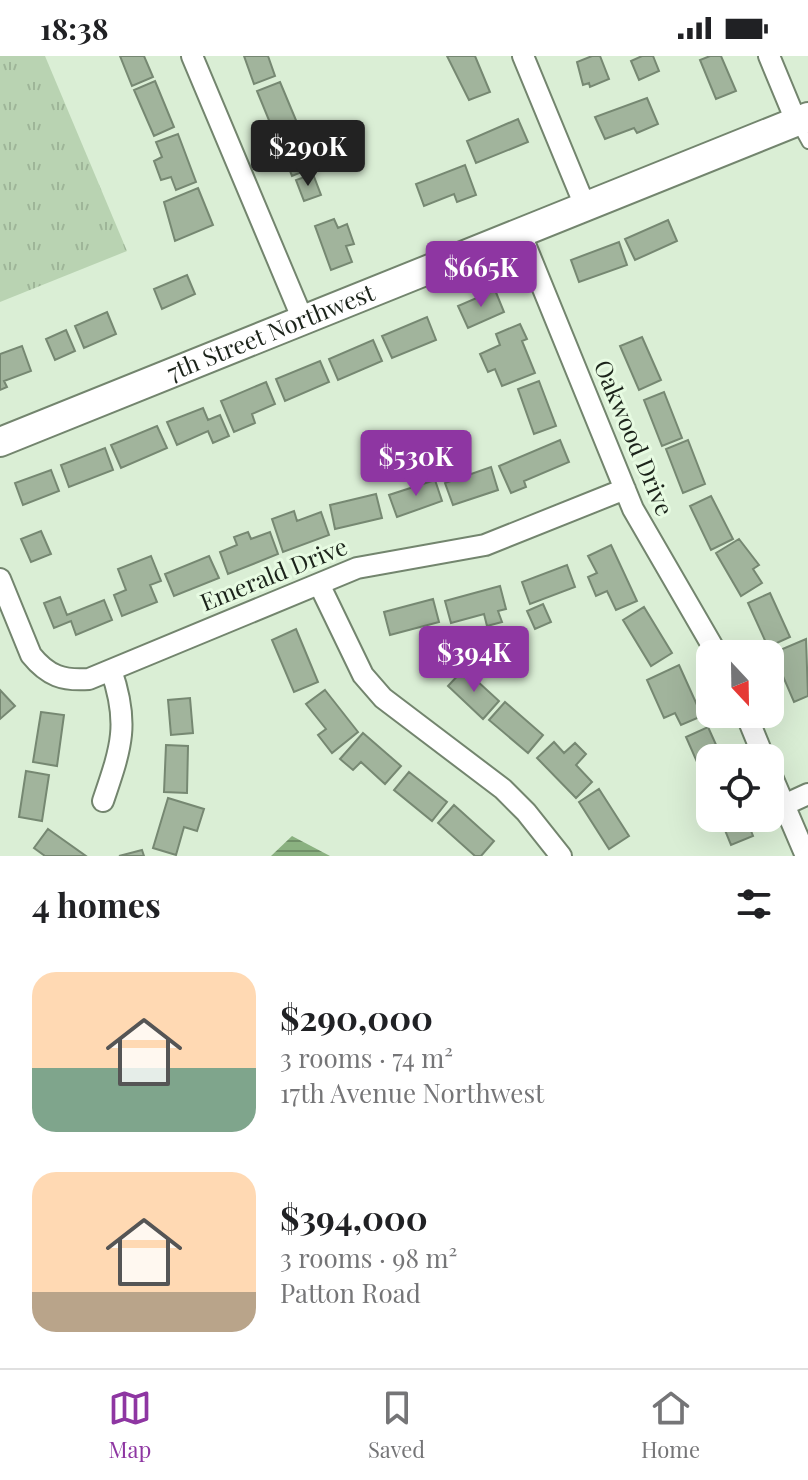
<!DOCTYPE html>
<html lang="en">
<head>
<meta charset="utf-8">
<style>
	:root { --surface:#fff; --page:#f6f6f6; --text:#202124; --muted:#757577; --line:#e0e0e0; --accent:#8e36a2 }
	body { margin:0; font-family:"Playfair Display",serif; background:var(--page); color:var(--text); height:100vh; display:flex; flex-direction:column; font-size:30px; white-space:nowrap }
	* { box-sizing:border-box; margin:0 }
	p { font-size:26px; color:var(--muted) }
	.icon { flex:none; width:44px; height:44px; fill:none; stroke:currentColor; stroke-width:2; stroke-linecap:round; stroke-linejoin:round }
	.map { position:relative; height:800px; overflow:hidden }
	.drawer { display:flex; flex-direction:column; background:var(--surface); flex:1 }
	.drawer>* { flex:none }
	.needle { width:52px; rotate:158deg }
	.tools { position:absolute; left:696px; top:584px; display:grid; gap:16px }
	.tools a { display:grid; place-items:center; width:88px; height:88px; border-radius:16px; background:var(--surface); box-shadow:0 8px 32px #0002; font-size:40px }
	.price { position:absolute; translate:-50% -68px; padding:0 18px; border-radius:8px; background:var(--accent); color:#fff; font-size:26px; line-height:52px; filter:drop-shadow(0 2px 4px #0008) }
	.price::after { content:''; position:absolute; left:50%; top:48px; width:24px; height:18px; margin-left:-12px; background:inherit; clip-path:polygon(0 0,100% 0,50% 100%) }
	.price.active { background:#222; color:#fff }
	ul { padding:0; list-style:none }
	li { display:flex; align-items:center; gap:24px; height:200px; padding:0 32px }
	li span { display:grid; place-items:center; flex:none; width:224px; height:160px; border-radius:24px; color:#555 }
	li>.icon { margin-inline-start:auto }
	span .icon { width:96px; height:96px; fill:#fffc; stroke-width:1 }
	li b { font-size:34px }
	h2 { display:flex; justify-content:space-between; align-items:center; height:96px; padding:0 32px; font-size:34px }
	.status { display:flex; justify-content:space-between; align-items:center; height:56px; padding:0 40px; background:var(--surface); direction:ltr }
	.status svg { height:22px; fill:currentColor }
	.tab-bar { display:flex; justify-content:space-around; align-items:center; height:112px; border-top:2px solid var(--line); background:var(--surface); font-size:22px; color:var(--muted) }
	.tab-bar a { display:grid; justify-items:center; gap:4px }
	.tab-bar .active { color:var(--accent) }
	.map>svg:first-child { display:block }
</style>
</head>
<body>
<div class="status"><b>18:38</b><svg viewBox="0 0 49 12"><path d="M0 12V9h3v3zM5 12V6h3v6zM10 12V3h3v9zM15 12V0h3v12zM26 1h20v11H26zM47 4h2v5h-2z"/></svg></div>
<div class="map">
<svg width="808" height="800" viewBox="0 0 808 800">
	<defs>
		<pattern id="park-tufts" width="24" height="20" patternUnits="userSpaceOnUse" patternTransform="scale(2)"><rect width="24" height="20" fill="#b9d3b2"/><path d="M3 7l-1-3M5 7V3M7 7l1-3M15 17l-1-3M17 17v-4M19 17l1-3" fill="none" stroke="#9eb598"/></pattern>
		<pattern id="water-rules" width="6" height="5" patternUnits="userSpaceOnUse" patternTransform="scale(2)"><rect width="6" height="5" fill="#8ab180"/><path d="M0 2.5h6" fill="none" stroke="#709068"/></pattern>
	</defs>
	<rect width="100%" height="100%" fill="#daeed5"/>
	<path fill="url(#park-tufts)" d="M0,0h45l82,195 -127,51z"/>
	<path fill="url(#water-rules)" d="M292,780l38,20h-59z"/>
	<path fill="#a1b49c" stroke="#768872" stroke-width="2" d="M120,0h24l9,21 -21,9z
		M244,0h24l7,20 -21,8z
		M447,0h28l15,36 -21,8z
		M592,0h8l9,23 -19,8 -1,-4 -6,2 -6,-23z
		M642,0h11l6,15 -20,9 -8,-19z
		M710,0h11l15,35 -20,8 -16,-39z
		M155,25l19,46 -20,9 -20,-46z
		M280,26l18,43 -23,10 -18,-44z
		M647,42l11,26 -21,9 -3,-5 -29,11 -10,-22z
		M518,63l10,23 -52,21 -9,-22z
		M178,78l18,48 -20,8 -5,-13 -10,3 -7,-19 8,-4 -6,-15z
		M300,79l14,32 -22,9 -13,-32z
		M465,109l11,30 -19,7 -3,-8 -30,12 -8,-22z
		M313,118l8,21 -17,6 -8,-21z
		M198,132l15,37 -38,16 -11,-39z
		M334,163l4,9 9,-4 7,20 -8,2 6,16 -21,8 -16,-44z
		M668,164l9,21 -42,19 -10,-21z
		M619,186l8,23 -48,17 -8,-22z
		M187,219l8,19 -33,15 -8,-20z
		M495,234l9,22 -36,16 -10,-22z
		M107,256l9,22 -32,14 -9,-22z
		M427,261l9,23 -44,18 -10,-22z
		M520,268l7,15 -5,2 13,32 -33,13 -7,-17 -7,3 -8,-18 20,-9 -4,-11z
		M66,274l9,21 -20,9 -9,-21z
		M642,281l19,43 -22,10 -19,-44z
		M373,284l9,21 -44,19 -9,-21z
		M22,290l9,25 -27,10 3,6 -7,3v-36z
		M320,305l9,21 -44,19 -9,-22z
		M539,325l17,45 -22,8 -16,-45z
		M266,326l9,22 -23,10 3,9 -21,9 -13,-31z
		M664,336l18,46 -20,8 -18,-46z
		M203,352l5,12 12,-5 9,21 -16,7 -5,-12 -31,14 -10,-23z
		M157,370l10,22 -46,20 -10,-23z
		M560,384l9,22 -45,19 2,6 -15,6 -12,-27z
		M688,384l17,44 -22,9 -17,-44z
		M105,392l8,22 -44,17 -8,-22z
		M491,411l7,23 -45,15 -8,-22z
		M51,414l8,21 -36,14 -8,-22z
		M435,424l7,21 -45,16 -8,-22z
		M376,438l6,24 -47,11 -5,-24z
		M711,440l22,43 -22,11 -21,-44z
		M294,455l3,10 24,-9 8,23 -46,17 -11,-33z
		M41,475l10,23 -20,8 -10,-23z
		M248,476l3,7 19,-7 8,22 -50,20 -8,-22 17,-7 -3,-8z
		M739,483l20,26 -6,4 9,14 -21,13 -25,-43z
		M611,489l26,56 -21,9 -9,-19 -11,5 -8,-19 9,-4 -9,-17z
		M151,500l10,25 -11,4 7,17 -35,14 -8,-21 12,-5 -8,-21z
		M209,500l10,22 -45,18 -9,-22z
		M567,509l8,22 -45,17 -8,-22z
		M500,530l6,23 -8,2 4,11 -15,4 -3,-12 -33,9 -6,-22z
		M770,537l20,44 -22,10 -20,-44z
		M60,541l7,18 37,-15 8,20 -36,15 -5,-14 -17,7 -10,-25z
		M433,543l6,23 -49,13 -6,-23z
		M543,548l8,18 -16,7 -8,-18z
		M644,551l28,46 -21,13 -28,-46z
		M296,573l22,53 -24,10 -22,-52z
		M806,583l2,57 -14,6 -21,-49z
		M679,609l23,51 -21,9 -6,-12 -11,5 -17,-38z
		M464,613l35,32 -16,18 -35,-33z
		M0,634l15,16 -15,13z
		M325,634l33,42 -26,21 -14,-18 8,-6 -20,-25z
		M190,642l3,35 -22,2 -3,-35z
		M505,646l38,33 -15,18 -39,-33z
		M41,656l23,3 -7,51 -24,-4z
		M708,671l14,31h-12v20l-5,2 -19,-43z
		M363,677l38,33 -16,18 -24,-22 -8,8 -13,-11z
		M554,686l10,11 11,-10 11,11 -10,11 16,17 -16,16 -39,-40z
		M166,689l22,1 -1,47 -23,-1z
		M26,715l23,4 -7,46 -23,-4z
		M409,716l38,30 -15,19 -38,-31z
		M599,733l30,47 -20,13 -30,-47z
		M168,742l36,11 -7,22 -13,-4 -8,28 -23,-7z
		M454,749l40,36 -13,15h-6l-37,-33z
		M720,762h26l7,18 -22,9z
		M48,773l38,27h-41l-11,-8z
		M142,794l2,6h-25z"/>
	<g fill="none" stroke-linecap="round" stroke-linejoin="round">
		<defs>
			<path id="lane" d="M797,67l11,20"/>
			<path id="street" d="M192,0l111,264
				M523,0l62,150
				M769,0l27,65
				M520,176l113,277 84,145
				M0,523l31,76c17,21 32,26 58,24l268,-111 128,-23 140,-56
				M319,528l44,91 20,23 120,91 23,23 35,44
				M746,658l18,44
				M770,716l36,84
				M103,745c18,-53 27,-77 8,-131
				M784,749l24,-11"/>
			<g id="secondary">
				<path id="s1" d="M0,386l808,-325"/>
			</g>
		</defs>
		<use href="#lane" stroke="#73856e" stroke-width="14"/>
		<use href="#street" stroke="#73856e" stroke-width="24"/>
		<use href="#secondary" stroke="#73856e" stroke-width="32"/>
		<use href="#lane" stroke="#fff" stroke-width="10"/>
		<use href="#street" stroke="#fff" stroke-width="20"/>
		<use href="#secondary" stroke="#fff" stroke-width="28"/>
	</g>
	<g text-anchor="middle" stroke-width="6" stroke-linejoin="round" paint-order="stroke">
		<g font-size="24" fill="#1b231a" stroke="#e7fbe2">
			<text dy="8" stroke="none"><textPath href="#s1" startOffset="292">7th Street Northwest</textPath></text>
			<text transform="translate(633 382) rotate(67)" y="8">Oakwood Drive</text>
			<text transform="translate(274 519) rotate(-22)" y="8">Emerald Drive</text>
		</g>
	</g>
</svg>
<div class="tools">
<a><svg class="needle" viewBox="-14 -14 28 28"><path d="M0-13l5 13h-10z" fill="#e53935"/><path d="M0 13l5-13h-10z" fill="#757577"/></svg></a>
<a><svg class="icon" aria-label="locate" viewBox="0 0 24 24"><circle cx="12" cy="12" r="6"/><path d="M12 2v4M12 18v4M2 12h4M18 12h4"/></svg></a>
</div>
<b class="price active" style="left:308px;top:132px">$290K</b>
<b class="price" style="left:481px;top:253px">$665K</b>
<b class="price" style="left:416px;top:442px">$530K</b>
<b class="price" style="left:474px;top:638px">$394K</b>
</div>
<section class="drawer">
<h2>4 homes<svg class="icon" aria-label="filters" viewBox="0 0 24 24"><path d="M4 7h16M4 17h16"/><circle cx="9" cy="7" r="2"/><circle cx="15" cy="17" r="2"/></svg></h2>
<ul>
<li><span style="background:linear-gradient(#ffd9b3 60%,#7fa58c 0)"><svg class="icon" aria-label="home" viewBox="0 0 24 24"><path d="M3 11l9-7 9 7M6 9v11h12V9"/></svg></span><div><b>$290,000</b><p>3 rooms · 74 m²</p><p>17th Avenue Northwest</p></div></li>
<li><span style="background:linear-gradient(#ffd9b3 75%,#b9a48a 0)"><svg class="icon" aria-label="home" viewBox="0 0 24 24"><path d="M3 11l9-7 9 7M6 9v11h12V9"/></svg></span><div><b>$394,000</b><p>3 rooms · 98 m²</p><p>Patton Road</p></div></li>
</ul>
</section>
<nav class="tab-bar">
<a class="active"><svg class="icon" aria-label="map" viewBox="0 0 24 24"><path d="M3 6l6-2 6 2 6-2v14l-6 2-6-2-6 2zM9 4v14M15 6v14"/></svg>Map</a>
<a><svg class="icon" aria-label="saved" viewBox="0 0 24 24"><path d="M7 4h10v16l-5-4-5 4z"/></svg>Saved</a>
<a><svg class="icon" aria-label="home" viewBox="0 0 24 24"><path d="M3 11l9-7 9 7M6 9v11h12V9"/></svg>Home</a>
</nav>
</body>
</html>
